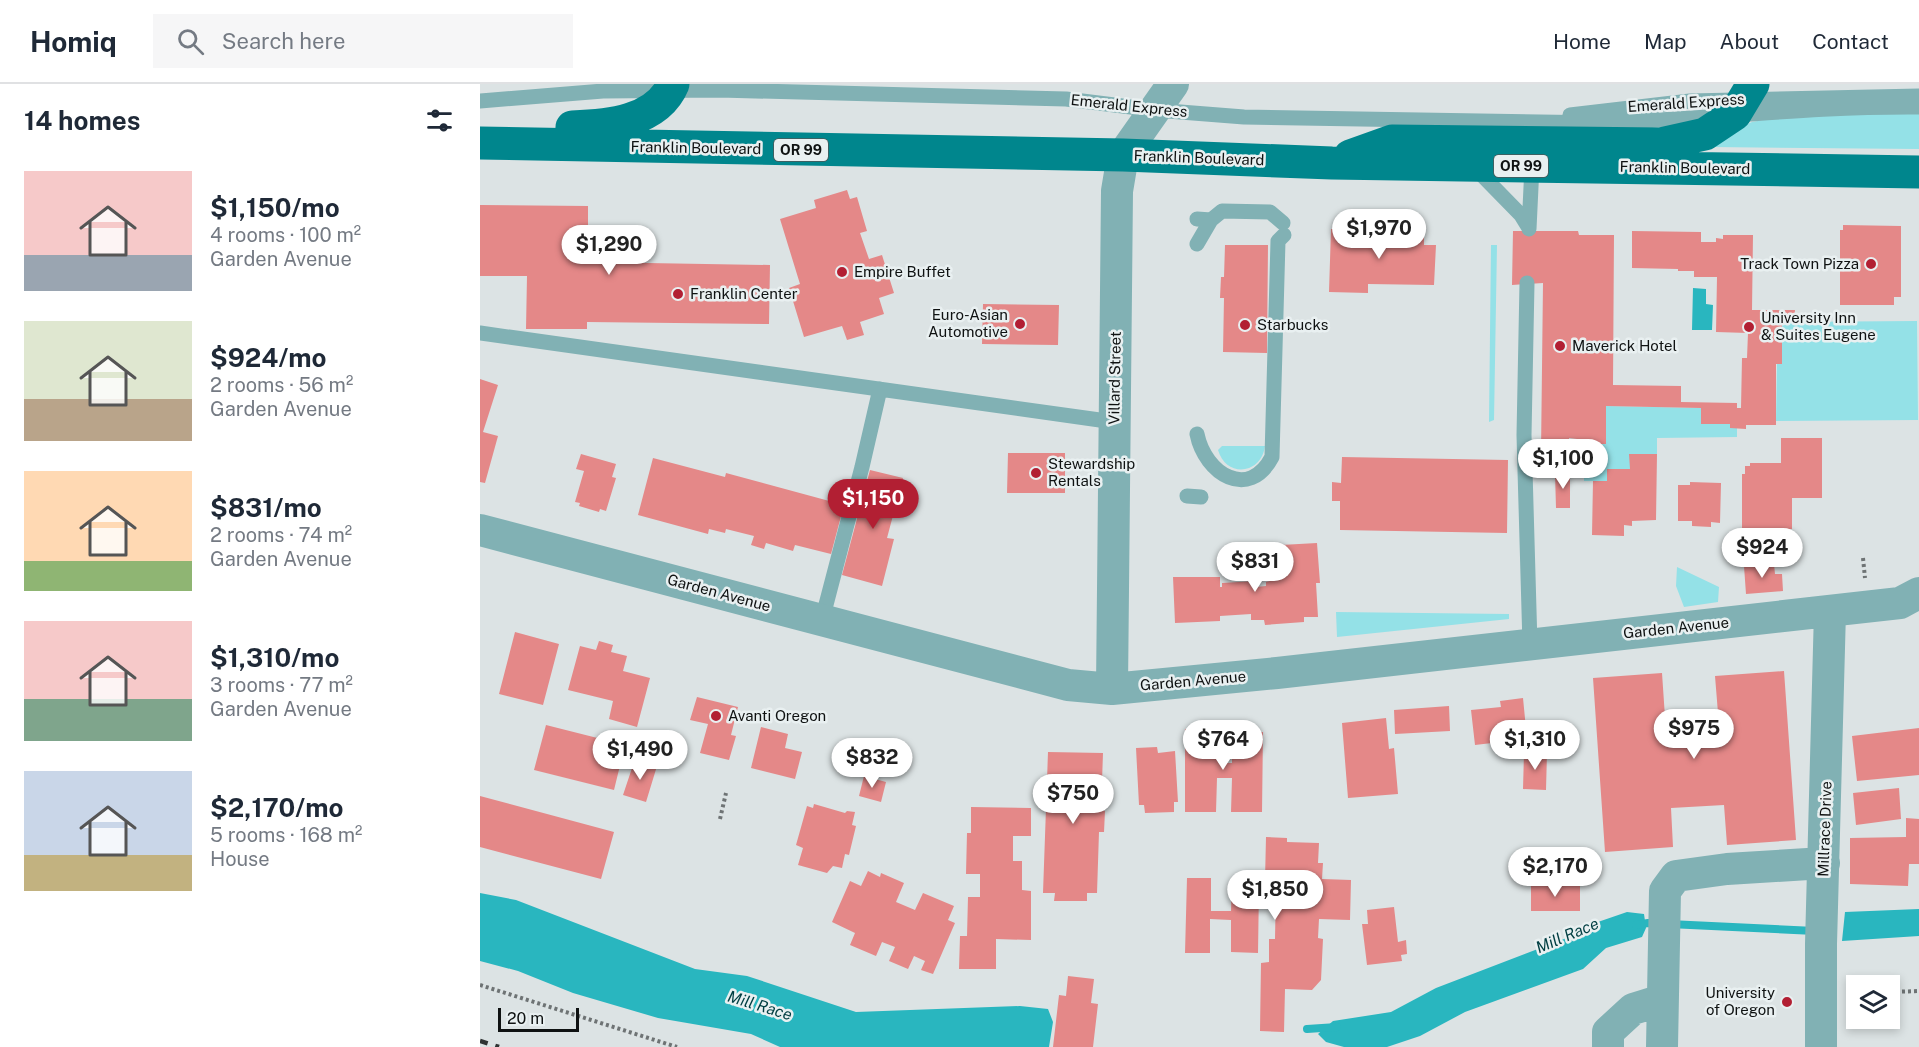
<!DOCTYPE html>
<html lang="en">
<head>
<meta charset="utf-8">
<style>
	:root { --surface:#fff; --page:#f6f6f7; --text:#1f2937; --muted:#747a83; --line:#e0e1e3; --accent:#b21f33 }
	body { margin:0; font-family:"Public Sans",sans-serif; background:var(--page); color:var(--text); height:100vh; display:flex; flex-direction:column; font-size:22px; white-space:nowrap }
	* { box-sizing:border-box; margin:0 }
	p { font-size:20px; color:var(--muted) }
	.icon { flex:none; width:33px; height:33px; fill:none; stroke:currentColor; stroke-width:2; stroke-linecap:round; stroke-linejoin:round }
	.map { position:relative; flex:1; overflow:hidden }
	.details { display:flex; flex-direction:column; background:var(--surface); width:480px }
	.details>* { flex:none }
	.controls { position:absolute; left:1366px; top:891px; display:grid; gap:12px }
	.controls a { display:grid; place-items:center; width:54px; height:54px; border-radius:0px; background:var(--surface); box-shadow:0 3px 9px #0003; font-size:30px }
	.scale { position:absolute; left:18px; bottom:15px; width:81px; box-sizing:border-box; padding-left:6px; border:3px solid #0f1212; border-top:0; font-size:16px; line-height:21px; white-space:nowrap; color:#0f1212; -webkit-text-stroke:4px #e9f0f1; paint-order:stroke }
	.price { position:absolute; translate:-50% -51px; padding:0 14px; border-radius:21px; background:#fff; color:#222; font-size:20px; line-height:39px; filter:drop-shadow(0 2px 3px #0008) }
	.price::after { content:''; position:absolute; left:50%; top:36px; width:18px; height:14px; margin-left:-9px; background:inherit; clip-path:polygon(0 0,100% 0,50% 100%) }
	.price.on { background:var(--accent); color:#fff }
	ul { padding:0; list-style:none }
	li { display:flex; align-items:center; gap:18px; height:150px; padding:0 24px }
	li span { display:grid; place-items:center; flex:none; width:168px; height:120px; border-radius:0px; color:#555 }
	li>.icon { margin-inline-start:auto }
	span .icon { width:72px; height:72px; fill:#fffc; stroke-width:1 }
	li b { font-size:26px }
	h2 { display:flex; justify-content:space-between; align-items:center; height:72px; padding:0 24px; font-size:26px }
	header { display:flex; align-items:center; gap:36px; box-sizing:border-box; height:84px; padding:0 30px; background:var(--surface); border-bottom:2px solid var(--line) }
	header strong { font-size:28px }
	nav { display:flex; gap:33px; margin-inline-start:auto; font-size:21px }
	.search { width:420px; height:54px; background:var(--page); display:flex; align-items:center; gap:15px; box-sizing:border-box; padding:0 21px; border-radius:0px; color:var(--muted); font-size:22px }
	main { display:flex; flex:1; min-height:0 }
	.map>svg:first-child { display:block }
</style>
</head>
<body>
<header>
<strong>Homiq</strong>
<div class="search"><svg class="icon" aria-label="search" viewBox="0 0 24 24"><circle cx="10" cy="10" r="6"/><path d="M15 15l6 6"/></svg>Search here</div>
<nav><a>Home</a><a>Map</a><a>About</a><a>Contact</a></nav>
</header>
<main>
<section class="details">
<h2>14 homes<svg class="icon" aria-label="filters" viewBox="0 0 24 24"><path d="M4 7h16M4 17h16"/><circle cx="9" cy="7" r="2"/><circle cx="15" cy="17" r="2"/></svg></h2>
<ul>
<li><span style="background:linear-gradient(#f6c9c9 70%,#9aa5b1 0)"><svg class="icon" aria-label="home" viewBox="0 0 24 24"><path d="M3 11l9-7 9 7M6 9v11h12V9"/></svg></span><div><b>$1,150/mo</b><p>4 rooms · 100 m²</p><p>Garden Avenue</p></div></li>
<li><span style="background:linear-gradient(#dfe7d0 65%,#b9a48a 0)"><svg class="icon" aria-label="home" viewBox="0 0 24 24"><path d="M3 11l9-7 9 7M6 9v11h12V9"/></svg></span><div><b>$924/mo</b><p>2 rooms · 56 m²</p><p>Garden Avenue</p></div></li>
<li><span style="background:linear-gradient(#ffd9b3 75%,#8fb573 0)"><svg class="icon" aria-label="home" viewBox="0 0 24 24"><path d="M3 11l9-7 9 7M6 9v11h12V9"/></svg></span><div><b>$831/mo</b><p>2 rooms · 74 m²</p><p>Garden Avenue</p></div></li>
<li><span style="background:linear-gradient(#f6c9c9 65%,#7fa58c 0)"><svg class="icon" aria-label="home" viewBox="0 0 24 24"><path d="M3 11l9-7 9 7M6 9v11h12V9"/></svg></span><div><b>$1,310/mo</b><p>3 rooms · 77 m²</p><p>Garden Avenue</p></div></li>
<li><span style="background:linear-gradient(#c9d6e8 70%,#c2b280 0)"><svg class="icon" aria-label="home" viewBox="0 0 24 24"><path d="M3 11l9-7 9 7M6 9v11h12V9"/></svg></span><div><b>$2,170/mo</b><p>5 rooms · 168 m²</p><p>House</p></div></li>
</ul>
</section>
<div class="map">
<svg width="1439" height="963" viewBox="0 0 1439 963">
	<rect width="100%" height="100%" fill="#dce3e4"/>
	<path fill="#94e1e7" d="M1439,27v38l-207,-2 3,-9 37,-16 57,-10z
		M1011,161h6l-3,175 -5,2z
		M1437,237l1,99 -142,1 1,-57h5v-42z
		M1126,322l95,2v16h29l7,4v9l-80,1v16h-27v15h-22l-1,12h-23v-37h22z
		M742,362h43c-4,29 -39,32 -47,4z
		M1197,483l42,20 -1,15 -34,5 -8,-21z
		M856,528l173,2v5l-172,18z"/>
	<path fill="#29b6bf" d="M1213,204l13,1v15l7,1 -1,25h-20z
		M0,809l36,7 179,69 52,7 109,36 164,-6 28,3 5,13 -4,25h-269l-29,-13 -93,-16 -85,-25 -55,-22 -38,-10z
		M1439,825v27l-77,5 3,-29z
		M1147,828l17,2 2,14 -4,9 -36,11 -23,21 -118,43 -45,24 -33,11h-43l-18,-5 -8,-8 15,-13 58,-9 45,-24 128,-49 31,-16z"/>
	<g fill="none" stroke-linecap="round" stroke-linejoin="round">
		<path stroke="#29b6bf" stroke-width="8" d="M1156,841l12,-2 167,8
			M827,945l30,-2"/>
	</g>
	<path fill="#e48888" d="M367,106l3,9 7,-2 10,34 -7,2 9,26 13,-4 12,38 -15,5 5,16 -24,8 4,13 -17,5 -5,-14 -38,11 -15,-49 11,-4 -20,-65 36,-11 -2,-8z
		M0,121l108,1v56l182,3 -1,59 -182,-2v7h-61l1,-53h-47z
		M1363,141l58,1v71h-7v8h-54v-75h3z
		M851,145l93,3v13h12l-2,40 -66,-1v9l-39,-1z
		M1033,147h65l1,4h35l-1,150 68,1v16l56,1v5h4l1,-50h5l1,-25 -32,-1 1,-55h-23v-6h-16v-2l-46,-1v-37l69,1v10h15v-4l7,1v-4h30l-1,75h43l-1,12h-12v42h-6v61h-30v4l-16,-1v-4h-29v-16l-95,-2v38h-22l-7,-5 -8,-1v15l-28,-1 2,-169 -31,2z
		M745,161h43l-1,108 -44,-1 1,-54h-4l1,-21h3z
		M503,220l76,1 -1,40 -76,-1z
		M0,295l18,6 -15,47 15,4 -13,47 -5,-1z
		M1301,354h41v60h-30v31h-50v-55h3v-8h5v-3h31z
		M528,369h57v40h-58z
		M101,370l35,10 -4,13 4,1 -10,33 -6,-2 -1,3 -20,-6 1,-3 -5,-1 9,-31 -8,-2z
		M1149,370h28l-1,66 -24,1v5l-8,-1v11l-32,-1 1,-54h14v-12h23z
		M862,373l166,3 -1,73 -167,-3v-29h-8v-19l9,1z
		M173,374l72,19 1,-4 118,32 -13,49 -36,-9 -2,6 -27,-8 -2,6 -13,-4 3,-9 -28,-7 -1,4 -16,-4 -1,5 -70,-19z
		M390,386l33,8 -16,60 7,1 -12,47 -40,-11z
		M1075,389h15v35h-14z
		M1210,398l31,1 -1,40 -9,-1v5l-19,-1v-5h-14v-36h12z
		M1263,456h13v16h-13z
		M837,459l3,40h-4l2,34h-14v5l-39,3 -1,-5h-13v-6l-31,2v5l-45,2 -2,-46h47v10h2v-4l34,-2v6l10,-1v-4l4,-1 -1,-12 14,-1 -2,-23z
		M1294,480l1,10h7l1,17 -37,3 -2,-28z
		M35,548l44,12 -16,61 -44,-11z
		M119,557l14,4 -2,7 16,4 -4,15 27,7 -13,49 -28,-8 4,-18 -45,-11 12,-44 16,4z
		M1304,587l12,169 -69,5 -3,-40 -53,3 2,39 -68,5 -12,-174 69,-5 3,44 53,-4 -3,-37z
		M217,613l41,10 -7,28 5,1 -7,24 -29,-7 8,-29 -18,-4z
		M1043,614l4,41 -52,6 -4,-35 30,-3 -1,-6z
		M969,622l1,25 -55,3 -1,-24z
		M906,634l3,31 5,-1 4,46 -50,4 -6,-75z
		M66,641l79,20 -11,45 -80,-20z
		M281,643l27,7 -3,14 17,4 -7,27 -44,-11z
		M1439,644v47l-62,6 -5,-45z
		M705,645l33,1v33h14v-31h31l-1,80h-31l1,-34h-15l-1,34h-31z
		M677,663l1,6 17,-2 3,51h-4v10l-29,1 -1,-8h-5l-3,-57z
		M568,668l55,1 -2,57 4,1 -1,21h-5l-2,61h-10v8h-33l1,-8h-12z
		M1044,669h23l-1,37 -23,-1z
		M155,675l22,7 -11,36 -23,-7z
		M384,692l22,6 -5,20 -22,-6z
		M1419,704l2,31 -45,6 -3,-32z
		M0,712l134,36 -13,47 -121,-32z
		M334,720l31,9 2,-2 8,1 -3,13 4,1 -7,29 -4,-1 -3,14 -9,-2 -6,7 -29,-8 5,-17 -7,-3 11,-39 6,2z
		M491,723l60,1v28h-18v25h9v29l9,1v49l-35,-1v30h-37l1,-33h7l1,-39h12v-23h-14l1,-41h4z
		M1426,734l13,1v45h-10l-1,22 -58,-2v-46l56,-1z
		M786,753l21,1v4l32,1 -1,20h5l-1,16 29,1 -1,40 -31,-1 -1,19 5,1 -2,41 -9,10 -27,-1 -1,43 -24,-1 1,-68 8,-1v-23h6l1,-53h-17l-1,67 -27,-1v-32l-21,-1v34h-25l2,-75h24v33h20l1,-32 33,1z
		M388,787l12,6 1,-4 23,10 -8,19 19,8 8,-17 31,13 -6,14 7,3 -22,51 -12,-4 4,-9 -11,-5 -6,13 -19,-8 6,-14 -13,-5 -6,14 -26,-11 5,-12 -23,-11 18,-41 11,5z
		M1051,800h49v27h-49z
		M914,823l4,35 8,-2 1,14 -6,1 1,6 -35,4 -5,-41h6l-1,-14z
		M588,892l26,3 -3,24 7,1 -5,43h-40l6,-52 7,1z"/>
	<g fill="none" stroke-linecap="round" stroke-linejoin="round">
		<path stroke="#6e7374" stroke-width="4" stroke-dasharray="3 3" stroke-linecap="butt" d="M1383,474l2,20
			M240,735l6,-26
			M0,901l197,62
			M1410,908l29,-1"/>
		<path stroke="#81b1b4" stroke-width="15" d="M0,17l123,-10 117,-1 346,9 89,11 89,7 360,6c105,-4 210,-17 315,-16
			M1090,31l120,-14 229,-5
			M995,84l46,47 8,13
			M717,135l14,1 11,-9 48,1 13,11
			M1049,145l3,-63
			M717,160l14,-24
			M1047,199l-3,152 6,210
			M0,249l634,89
			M717,350c8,40 52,67 75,23l6,-216 6,-6
			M707,412l14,1
			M342,536l40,-153 18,-78"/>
		<path stroke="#81b1b4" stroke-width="32" d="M0,446l588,155 44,4 165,-16 623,-70 19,-10
			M632,605l5,-498 6,-36 50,-71
			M1128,963v-15l25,-23 29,-9
			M1182,963l3,-156 11,-15 51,-7 97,-6
			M1341,963v-103l9,-333"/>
		<path stroke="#00868d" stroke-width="33" d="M92,43c35,-1 85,-5 101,-43
			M0,59l643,12 209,8 587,9
			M870,72l42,-15 268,3 45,-10 30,-20 18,-30"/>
		<path stroke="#2f3333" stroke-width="4.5" stroke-dasharray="8 8" stroke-linecap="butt" d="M0,957l19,6"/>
	</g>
	<g fill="#b21f33" stroke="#e9f0f1" stroke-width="2">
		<circle cx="1391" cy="180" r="6"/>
		<circle cx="362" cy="188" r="6"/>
		<circle cx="198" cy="210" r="6"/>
		<circle cx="540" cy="240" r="6"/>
		<circle cx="765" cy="241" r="6"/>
		<circle cx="1269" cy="243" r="6"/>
		<circle cx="1080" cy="262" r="6"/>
		<circle cx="556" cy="389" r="6"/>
		<circle cx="236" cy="632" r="6"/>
		<circle cx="1307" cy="918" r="6"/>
	</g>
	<g text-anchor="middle" stroke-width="5" stroke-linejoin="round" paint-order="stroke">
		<g fill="#e9f0f1" stroke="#505555" stroke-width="1.5">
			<rect x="294" y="55" width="54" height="22" rx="4.5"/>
			<rect x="1014" y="71" width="54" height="22" rx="4.5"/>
		</g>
		<g font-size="14" font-weight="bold" fill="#0f1212">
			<text x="321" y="71">OR 99</text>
			<text x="1041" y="87">OR 99</text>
		</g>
		<g font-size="15" fill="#0f1212" stroke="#e9f0f1">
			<text transform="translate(1206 19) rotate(-4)" y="5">Emerald Express</text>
			<text transform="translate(649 22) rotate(6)" y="5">Emerald Express</text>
			<text transform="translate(216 64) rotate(1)" y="5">Franklin Boulevard</text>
			<text transform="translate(719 74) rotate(2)" y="5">Franklin Boulevard</text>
			<text transform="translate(1205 84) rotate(1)" y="5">Franklin Boulevard</text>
			<text transform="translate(635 294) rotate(-89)" y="5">Villard Street</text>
			<text transform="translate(239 509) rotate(15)" y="5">Garden Avenue</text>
			<text transform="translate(1196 544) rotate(-6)" y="5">Garden Avenue</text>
			<text transform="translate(713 597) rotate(-5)" y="5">Garden Avenue</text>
			<text transform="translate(1345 745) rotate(-88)" y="5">Millrace Drive</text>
		</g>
		<g font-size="15" fill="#0f1212" stroke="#e9f0f1" text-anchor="start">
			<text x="1379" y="185" text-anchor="end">Track Town Pizza</text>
			<text x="374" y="193">Empire Buffet</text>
			<text x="210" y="215">Franklin Center</text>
			<text x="528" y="236" text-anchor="end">Euro-Asian<tspan x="528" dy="17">Automotive</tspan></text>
			<text x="1281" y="239">University Inn<tspan x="1281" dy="17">&amp; Suites Eugene</tspan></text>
			<text x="777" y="246">Starbucks</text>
			<text x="1092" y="267">Maverick Hotel</text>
			<text x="568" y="385">Stewardship<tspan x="568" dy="17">Rentals</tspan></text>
			<text x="248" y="637">Avanti Oregon</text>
			<text x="1295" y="914" text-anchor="end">University<tspan x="1295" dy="17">of Oregon</tspan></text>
		</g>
		<g font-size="16" font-style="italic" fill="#003e42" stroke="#e9f0f1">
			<text transform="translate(1087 851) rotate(-23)" y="6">Mill Race</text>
			<text transform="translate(280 921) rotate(17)" y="6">Mill Race</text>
		</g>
	</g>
</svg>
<div class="controls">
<a><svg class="icon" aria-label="layers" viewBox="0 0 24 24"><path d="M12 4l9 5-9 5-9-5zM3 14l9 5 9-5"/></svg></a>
</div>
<div class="scale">20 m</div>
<b class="price" style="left:899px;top:176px">$1,970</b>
<b class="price" style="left:129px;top:192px">$1,290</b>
<b class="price" style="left:1083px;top:406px">$1,100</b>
<b class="price on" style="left:393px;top:446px">$1,150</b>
<b class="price" style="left:1282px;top:495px">$924</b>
<b class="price" style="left:775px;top:509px">$831</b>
<b class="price" style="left:1214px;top:676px">$975</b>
<b class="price" style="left:743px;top:687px">$764</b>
<b class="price" style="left:1055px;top:687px">$1,310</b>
<b class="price" style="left:160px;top:697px">$1,490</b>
<b class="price" style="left:392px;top:705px">$832</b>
<b class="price" style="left:593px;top:741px">$750</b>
<b class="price" style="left:1075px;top:814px">$2,170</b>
<b class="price" style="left:795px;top:837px">$1,850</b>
</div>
</main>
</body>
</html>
